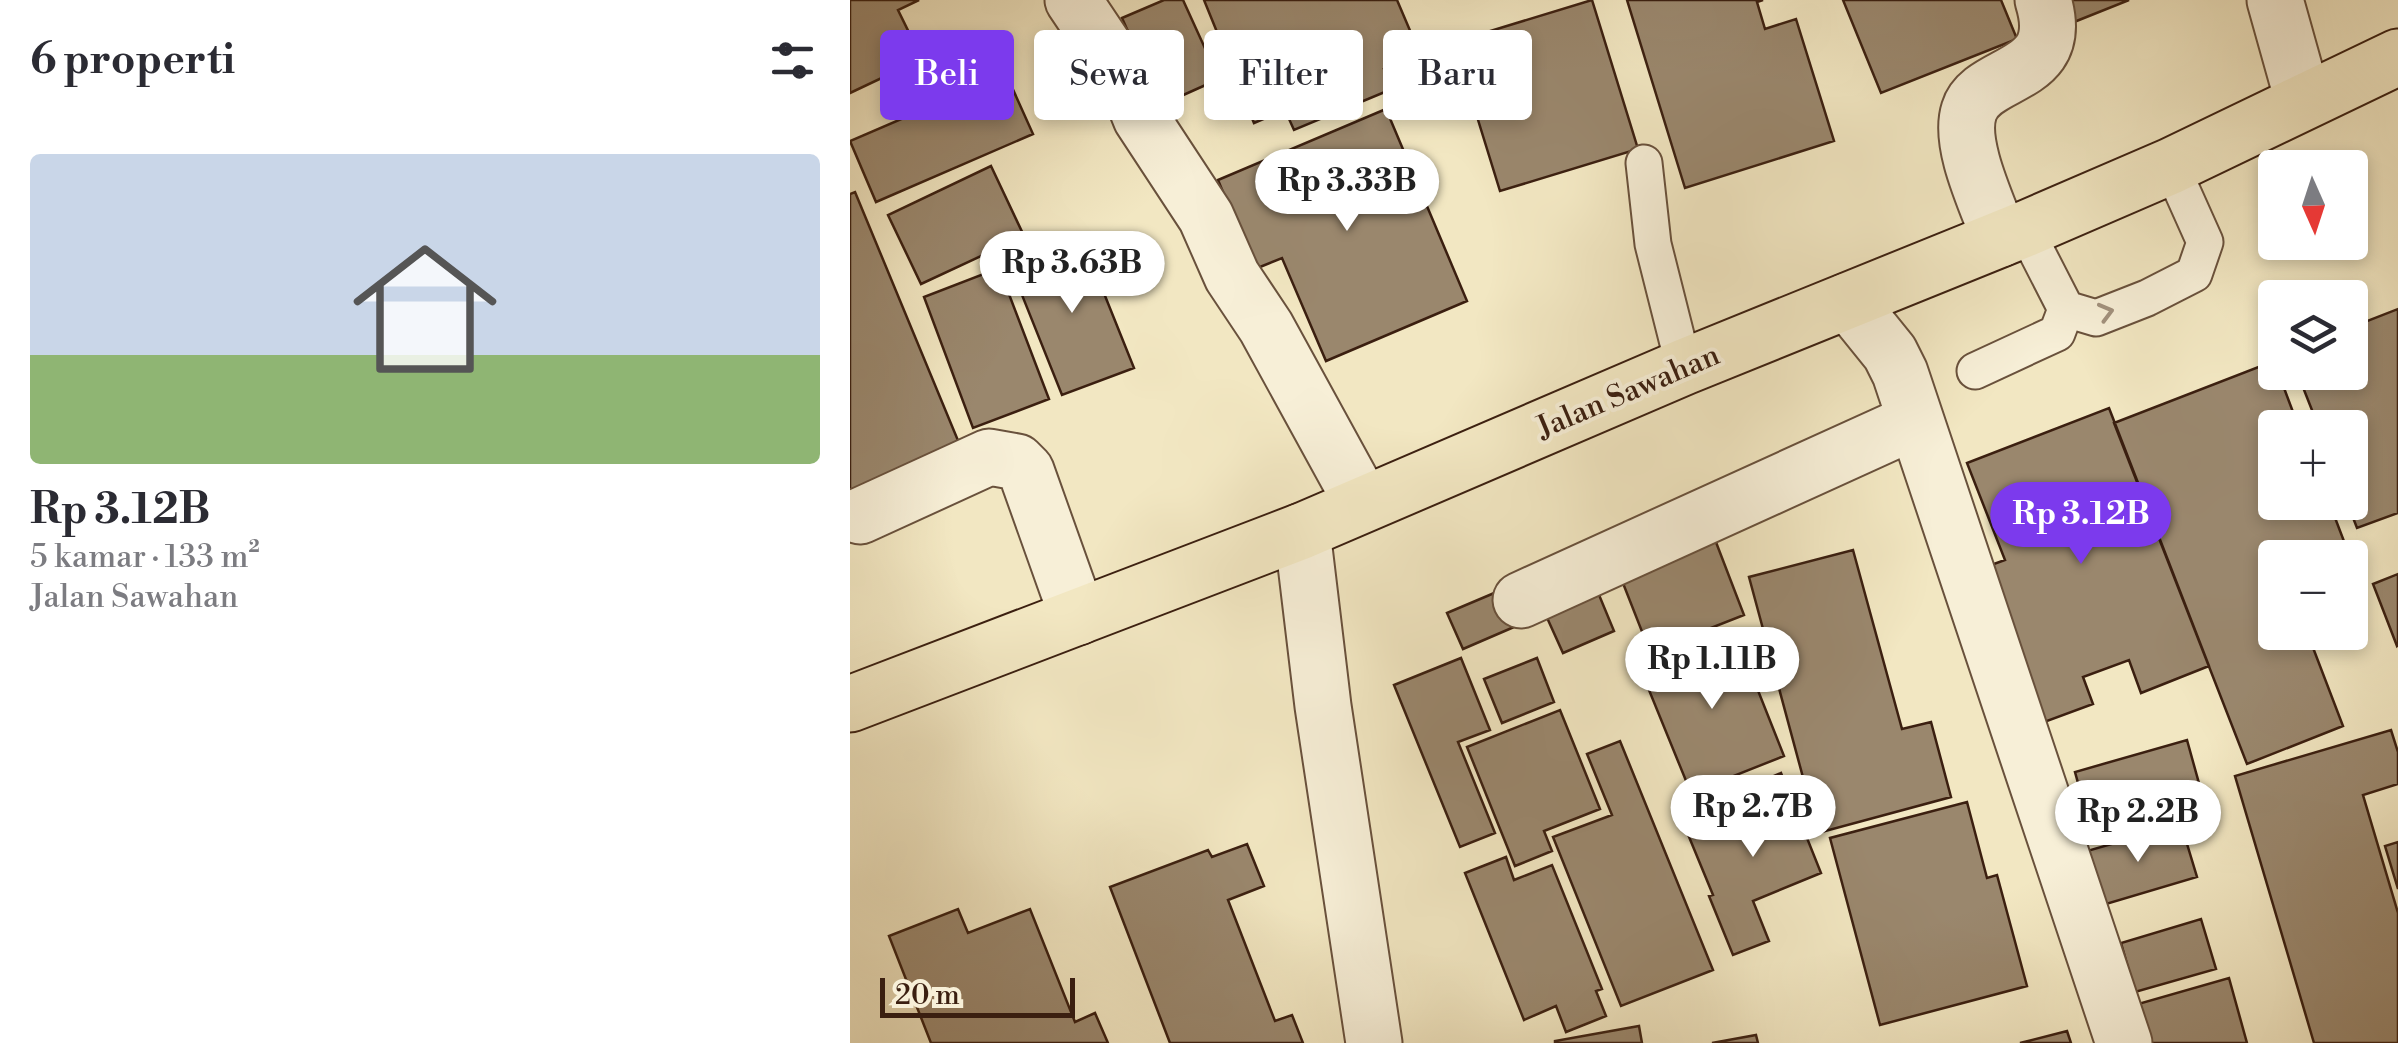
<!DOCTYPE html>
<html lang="id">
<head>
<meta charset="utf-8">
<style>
	:root { --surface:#fff; --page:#f7f7f7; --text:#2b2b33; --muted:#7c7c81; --line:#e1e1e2; --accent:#7c3aed }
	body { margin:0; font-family:"Libre Bodoni",serif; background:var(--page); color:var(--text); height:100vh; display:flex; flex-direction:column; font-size:38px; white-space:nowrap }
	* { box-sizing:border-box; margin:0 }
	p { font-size:32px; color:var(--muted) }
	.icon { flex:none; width:55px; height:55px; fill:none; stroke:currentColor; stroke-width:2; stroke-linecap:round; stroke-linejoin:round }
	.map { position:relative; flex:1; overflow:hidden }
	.drawer { display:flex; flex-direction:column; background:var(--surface); width:850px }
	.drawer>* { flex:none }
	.hud { position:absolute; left:30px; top:30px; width:950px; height:90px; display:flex; gap:20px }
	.needle { width:65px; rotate:177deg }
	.buttons { position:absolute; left:1408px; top:150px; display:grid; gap:20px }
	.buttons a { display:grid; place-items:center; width:110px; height:110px; border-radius:10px; background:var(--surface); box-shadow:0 5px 15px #0003; font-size:50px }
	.scale { position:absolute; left:30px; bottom:25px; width:195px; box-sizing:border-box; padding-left:10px; border:5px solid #3b1f10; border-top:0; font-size:28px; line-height:35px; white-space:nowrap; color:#3b1f10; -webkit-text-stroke:8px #f7efd7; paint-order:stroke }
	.price { position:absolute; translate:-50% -85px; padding:0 22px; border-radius:35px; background:#fff; color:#222; font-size:32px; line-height:65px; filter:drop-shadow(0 2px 5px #0008) }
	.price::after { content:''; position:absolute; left:50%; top:60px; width:30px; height:22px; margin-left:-15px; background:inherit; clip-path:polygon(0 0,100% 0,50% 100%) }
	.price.on { background:var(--accent); color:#fff }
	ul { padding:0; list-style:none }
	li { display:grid; align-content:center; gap:20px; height:530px; padding:0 30px }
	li+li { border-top:2px solid var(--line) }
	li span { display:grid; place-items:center; height:310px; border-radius:10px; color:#555 }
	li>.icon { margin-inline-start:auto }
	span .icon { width:180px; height:180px; fill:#fffc; stroke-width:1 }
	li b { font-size:42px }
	h2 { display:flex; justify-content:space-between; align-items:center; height:120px; padding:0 30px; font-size:42px }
	.tag { padding:0 35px; border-radius:10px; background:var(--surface); box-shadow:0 5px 15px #0003; font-size:35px; line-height:90px }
	.tag.on { background:var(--accent); color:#fff }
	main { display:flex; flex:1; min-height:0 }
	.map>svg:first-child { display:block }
</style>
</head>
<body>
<main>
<section class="drawer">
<h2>6 properti<svg class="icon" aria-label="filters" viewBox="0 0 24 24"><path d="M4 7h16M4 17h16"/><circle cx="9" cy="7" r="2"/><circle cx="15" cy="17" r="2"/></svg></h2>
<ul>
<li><span style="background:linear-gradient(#c9d6e8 65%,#8fb573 0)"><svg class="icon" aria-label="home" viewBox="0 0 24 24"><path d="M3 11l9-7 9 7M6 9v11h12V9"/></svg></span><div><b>Rp 3.12B</b><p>5 kamar · 133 m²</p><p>Jalan Sawahan</p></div></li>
</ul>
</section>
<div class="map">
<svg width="1548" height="1043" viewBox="0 0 1548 1043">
	<rect width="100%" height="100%" fill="#f2e7c2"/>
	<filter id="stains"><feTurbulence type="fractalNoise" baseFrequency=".002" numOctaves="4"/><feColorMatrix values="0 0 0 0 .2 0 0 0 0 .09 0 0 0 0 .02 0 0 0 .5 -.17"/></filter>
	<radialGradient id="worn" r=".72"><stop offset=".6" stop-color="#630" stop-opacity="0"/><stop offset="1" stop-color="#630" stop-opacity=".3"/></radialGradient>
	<path fill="#9a876d" stroke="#3b1f10" stroke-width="2.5" d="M0,0h69l-21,10 24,49 -72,34z
		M314,0h19l36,79 -58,26 -39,-87z
		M354,0h193l23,54 -36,15 8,20 -98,41 -9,-20 -31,13z
		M742,0l46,149 -138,42 -46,-149z
		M777,0h136l-6,2 8,27 31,-10 38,122 -149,47z
		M993,0h158l16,39 -136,54z
		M1210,0h69l-60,24z
		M156,74l27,60 -157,68 -26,-61z
		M536,109l81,192 -141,60 -44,-103 -27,11 -37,-89z
		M141,166l33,70 -103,48 -33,-69z
		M5,192l109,263 -114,43v-304z
		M231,236l53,132 -72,27 -52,-130z
		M149,268l50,131 -76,29 -49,-131z
		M1501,286l14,36 33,-13v204l-41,15 -10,-26h3v-74h-31l-22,-56h53v-74h-31z
		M1424,361l1,11h3l21,56h-24v74h54l21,55 -75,1v74h32l36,94 -96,38 -133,-341z
		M1259,408l100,258 -68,27 -12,-33 -46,17 10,27 -54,20 -59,-155 25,-9 -38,-97z
		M864,537l30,78 -94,37 -31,-79z
		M1003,550l49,179 29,-7 20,75 -133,36 -69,-256z
		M1548,574v71l-1,1 -24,-62z
		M742,578l22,53 -51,22 -24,-53z
		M649,591l15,36 -51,22 -16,-36z
		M884,630l50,126 -93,37 -51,-125z
		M611,658l29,72 -32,12 37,91 -35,14 -66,-162z
		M687,658l17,44 -52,21 -18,-44z
		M710,710l40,99 -56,22 8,20 -37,15 -48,-119z
		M1541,730l7,22v32l-35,11 35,118v130h-84l-79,-267z
		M1337,740l18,65 -112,32 -18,-65z
		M770,741l93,229 -92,36 -68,-169 59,-22 -25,-61z
		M931,773l40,100 -68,28 16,40 -36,14 -24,-59 4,-1 -26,-63 74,-29 -8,-18z
		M1117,802l20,76 10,-3 30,111 -147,39 -50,-187z
		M1331,824l16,53 -101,30 -16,-54z
		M1548,842v47l-13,-43z
		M397,844l17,42 -36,14 47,121 17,-6 11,28h-133l-60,-156 98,-37 4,7z
		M656,857l8,23 38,-15 50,124 -6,2 10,25 -40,16 -10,-26 -32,14 -59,-147z
		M108,909l10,24 62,-24 45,113 20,-9 13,30h-177l-42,-107z
		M1351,919l15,50 -81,23 -14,-49z
		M1379,978l18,65h-97l-12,-39z
		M789,1026l3,17h-87v-2z
		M1217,1031l4,12h-51z
		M906,1035l2,8h-46z"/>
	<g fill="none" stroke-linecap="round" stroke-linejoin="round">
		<defs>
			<path id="lane" d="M794,163l9,81 31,123
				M1175,229l41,80 30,9 51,-20 47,-24 11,-32 -34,-76
				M1125,371l82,-38 9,-24"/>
			<path id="street" d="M223,0l51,76 17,42 65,99 26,59 34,51 97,177
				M1425,0l28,100
				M1150,239c-12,-34 -42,-94 -31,-128 13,-43 99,-30 74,-111
				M998,301l42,52 10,20 224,670
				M10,516l129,-59 28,5 9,9 52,146
				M452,531l21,175 51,337
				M671,600l394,-179"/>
			<path id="primary" d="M0,704l452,-173 382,-164 341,-138 146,-63 227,-109"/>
		</defs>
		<use href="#lane" stroke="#69513c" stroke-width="39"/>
		<use href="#street" stroke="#69513c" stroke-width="59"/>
		<use href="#primary" stroke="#3b1f10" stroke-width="59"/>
		<use href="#lane" stroke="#f7efd7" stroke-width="35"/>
		<use href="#street" stroke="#f7efd7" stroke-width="55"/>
		<use href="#primary" stroke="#f2e7c2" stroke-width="55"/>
	</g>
	<defs><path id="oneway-chevron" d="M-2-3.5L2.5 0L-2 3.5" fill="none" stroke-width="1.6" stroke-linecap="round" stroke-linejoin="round" transform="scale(2.5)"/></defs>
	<use stroke="#a2917d" href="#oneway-chevron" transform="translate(1256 312) rotate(-15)"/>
	<g text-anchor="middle" stroke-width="8" stroke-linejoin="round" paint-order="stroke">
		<g font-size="30" fill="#3b1f10" stroke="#f7efd7">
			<text transform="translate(778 391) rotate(-23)" y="10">Jalan Sawahan</text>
		</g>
	</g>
	<rect width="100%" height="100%" filter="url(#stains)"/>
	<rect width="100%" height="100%" fill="url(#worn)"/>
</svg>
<div class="buttons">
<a><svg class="needle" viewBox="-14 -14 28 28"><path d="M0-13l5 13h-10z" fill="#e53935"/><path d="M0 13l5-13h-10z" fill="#7c7c81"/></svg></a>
<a><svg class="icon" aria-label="layers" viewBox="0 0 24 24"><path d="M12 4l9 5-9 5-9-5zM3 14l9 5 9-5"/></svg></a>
<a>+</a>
<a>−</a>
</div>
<div class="scale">20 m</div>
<b class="price" style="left:497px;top:234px">Rp 3.33B</b>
<b class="price" style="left:222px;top:316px">Rp 3.63B</b>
<b class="price on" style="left:1231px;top:567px">Rp 3.12B</b>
<b class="price" style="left:862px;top:712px">Rp 1.11B</b>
<b class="price" style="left:903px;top:860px">Rp 2.7B</b>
<b class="price" style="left:1288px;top:865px">Rp 2.2B</b>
<div class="hud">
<a class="tag on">Beli</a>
<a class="tag">Sewa</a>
<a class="tag">Filter</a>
<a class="tag">Baru</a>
</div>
</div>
</main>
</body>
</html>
